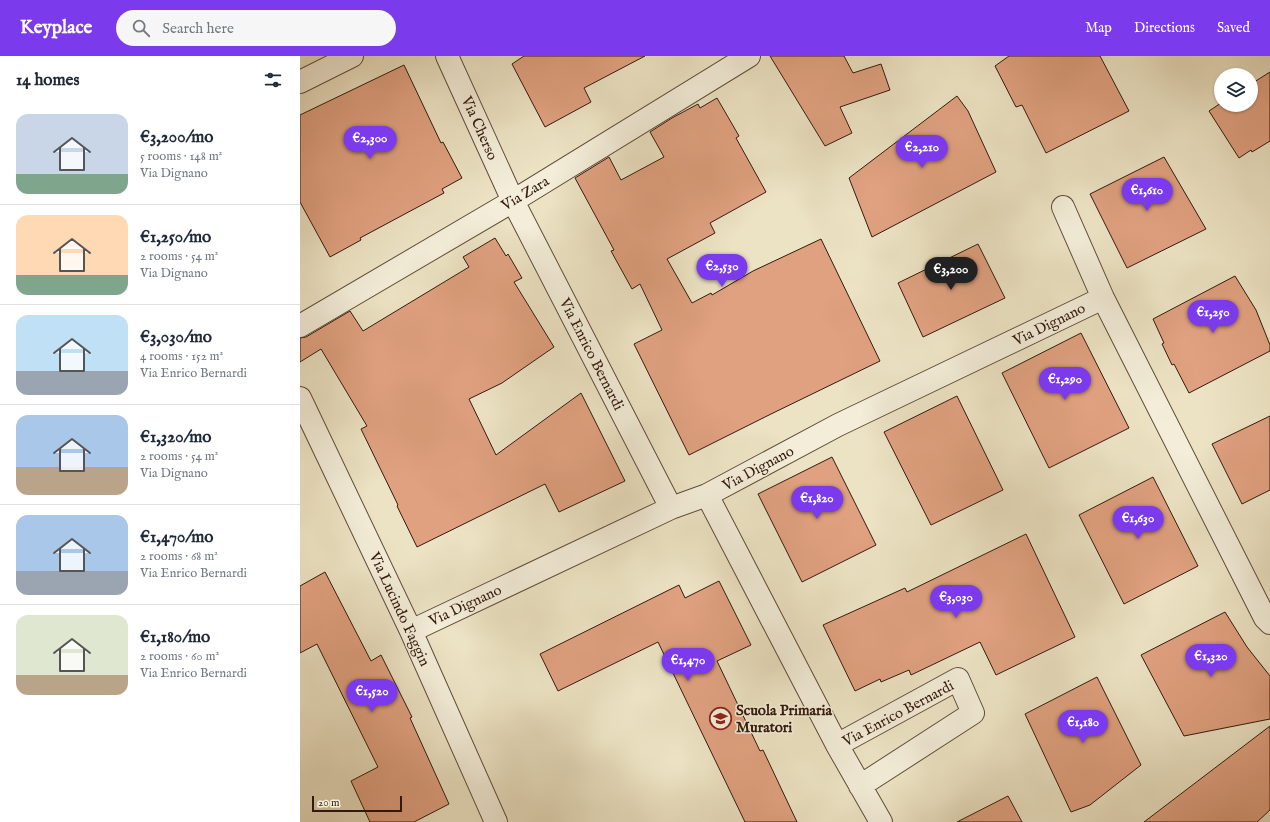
<!DOCTYPE html>
<html lang="en">
<head>
<meta charset="utf-8">
<style>
	:root { --surface:#fff; --page:#f6f6f7; --text:#1f2937; --muted:#747a83; --line:#e0e1e3; --accent:#7c3aed }
	body { margin:0; font-family:"IM FELL English",serif; background:var(--page); color:var(--text); height:100vh; display:flex; flex-direction:column; font-size:15px; white-space:nowrap }
	* { box-sizing:border-box; margin:0 }
	p { font-size:13px; color:var(--muted) }
	.icon { flex:none; width:22px; height:22px; fill:none; stroke:currentColor; stroke-width:2; stroke-linecap:round; stroke-linejoin:round }
	.map { position:relative; flex:1; overflow:hidden }
	.side { display:flex; flex-direction:column; background:var(--surface); width:300px }
	.side>* { flex:none }
	.fabs { position:absolute; left:914px; top:12px; display:grid; gap:8px }
	.fabs a { display:grid; place-items:center; width:44px; height:44px; border-radius:50%; background:var(--surface); box-shadow:0 1px 3px #0004; font-size:20px }
	.scale { position:absolute; left:12px; bottom:10px; width:90px; box-sizing:border-box; padding-left:4px; border:2px solid #331a0c; border-top:0; font-size:11px; line-height:14px; white-space:nowrap; color:#331a0c; -webkit-text-stroke:3px #f3edd9; paint-order:stroke }
	.price { position:absolute; translate:-50% -34px; padding:0 9px; border-radius:14px; background:var(--accent); color:#fff; font-size:13px; line-height:26px; filter:drop-shadow(0 1px 2px #0008) }
	.price::after { content:''; position:absolute; left:50%; top:24px; width:12px; height:9px; margin-left:-6px; background:inherit; clip-path:polygon(0 0,100% 0,50% 100%) }
	.price.on { background:#222; color:#fff }
	ul { padding:0; list-style:none }
	li { display:flex; align-items:center; gap:12px; height:100px; padding:0 16px }
	li+li { border-top:1px solid var(--line) }
	li span { display:grid; place-items:center; flex:none; width:112px; height:80px; border-radius:12px; color:#555 }
	li>.icon { margin-inline-start:auto }
	span .icon { width:48px; height:48px; fill:#fffc; stroke-width:1 }
	li b { font-size:17px }
	h2 { display:flex; justify-content:space-between; align-items:center; height:48px; padding:0 16px; font-size:17px }
	header { display:flex; align-items:center; gap:24px; box-sizing:border-box; height:56px; padding:0 20px; background:var(--accent); color:#fff }
	header strong { font-size:19px }
	nav { display:flex; gap:22px; margin-inline-start:auto; font-size:14px }
	.search { width:280px; height:36px; background:var(--page); display:flex; align-items:center; gap:10px; box-sizing:border-box; padding:0 14px; border-radius:22px; color:var(--muted); font-size:15px }
	main { display:flex; flex:1; min-height:0 }
	.map>svg:first-child { display:block }
</style>
</head>
<body>
<header>
<strong>Keyplace</strong>
<div class="search"><svg class="icon" aria-label="search" viewBox="0 0 24 24"><circle cx="10" cy="10" r="6"/><path d="M15 15l6 6"/></svg>Search here</div>
<nav><a>Map</a><a>Directions</a><a>Saved</a></nav>
</header>
<main>
<section class="side">
<h2>14 homes<svg class="icon" aria-label="filters" viewBox="0 0 24 24"><path d="M4 7h16M4 17h16"/><circle cx="9" cy="7" r="2"/><circle cx="15" cy="17" r="2"/></svg></h2>
<ul>
<li><span style="background:linear-gradient(#c9d6e8 75%,#7fa58c 0)"><svg class="icon" aria-label="home" viewBox="0 0 24 24"><path d="M3 11l9-7 9 7M6 9v11h12V9"/></svg></span><div><b>€3,200/mo</b><p>5 rooms · 148 m²</p><p>Via Dignano</p></div></li>
<li><span style="background:linear-gradient(#ffd9b3 75%,#7fa58c 0)"><svg class="icon" aria-label="home" viewBox="0 0 24 24"><path d="M3 11l9-7 9 7M6 9v11h12V9"/></svg></span><div><b>€1,250/mo</b><p>2 rooms · 54 m²</p><p>Via Dignano</p></div></li>
<li><span style="background:linear-gradient(#bfe0f5 70%,#9aa5b1 0)"><svg class="icon" aria-label="home" viewBox="0 0 24 24"><path d="M3 11l9-7 9 7M6 9v11h12V9"/></svg></span><div><b>€3,030/mo</b><p>4 rooms · 152 m²</p><p>Via Enrico Bernardi</p></div></li>
<li><span style="background:linear-gradient(#a9c7e8 65%,#b9a48a 0)"><svg class="icon" aria-label="home" viewBox="0 0 24 24"><path d="M3 11l9-7 9 7M6 9v11h12V9"/></svg></span><div><b>€1,320/mo</b><p>2 rooms · 54 m²</p><p>Via Dignano</p></div></li>
<li><span style="background:linear-gradient(#a9c7e8 70%,#9aa5b1 0)"><svg class="icon" aria-label="home" viewBox="0 0 24 24"><path d="M3 11l9-7 9 7M6 9v11h12V9"/></svg></span><div><b>€1,470/mo</b><p>2 rooms · 68 m²</p><p>Via Enrico Bernardi</p></div></li>
<li><span style="background:linear-gradient(#dfe7d0 75%,#b9a48a 0)"><svg class="icon" aria-label="home" viewBox="0 0 24 24"><path d="M3 11l9-7 9 7M6 9v11h12V9"/></svg></span><div><b>€1,180/mo</b><p>2 rooms · 60 m²</p><p>Via Enrico Bernardi</p></div></li>
</ul>
</section>
<div class="map">
<svg width="970" height="766" viewBox="0 0 970 766">
	<rect width="100%" height="100%" fill="#ece3c4"/>
	<filter id="stains"><feTurbulence type="fractalNoise" baseFrequency=".005" numOctaves="4"/><feColorMatrix values="0 0 0 0 .2 0 0 0 0 .09 0 0 0 0 .02 0 0 0 .5 -.17"/></filter>
	<radialGradient id="worn" r=".72"><stop offset=".6" stop-color="#630" stop-opacity="0"/><stop offset="1" stop-color="#630" stop-opacity=".3"/></radialGradient>
	<path fill="#e0a180" stroke="#331a0c" d="M224,0h121l-61,32 7,14 -46,25 -33,-63z
		M470,0h74l9,17 28,-9 9,26 -50,17 12,26 -27,13z
		M709,0h91l29,55 -83,42 -24,-48 -6,2 -21,-41z
		M104,9l37,78 2,-1 19,36 -20,11 2,4 -84,45 1,2 -31,17 -30,-55v-87z
		M970,16v69l-18,11 -1,-2 -12,8 -30,-47 12,-8v2h30v-21z
		M657,40l11,15 28,61 -124,65 -23,-59z
		M417,42l22,38 -3,2 30,54 -56,31 5,10 -48,26 25,44 19,-10 1,2 41,-24 68,-32 59,122 -109,53 -82,41 -55,-111 28,-14 -22,-46 -8,5 -21,-38 3,-1 -39,-72 34,-21 12,23 43,-23 -14,-25 22,-14 26,-14 2,4z
		M864,101l42,72 -79,39 -37,-74z
		M195,182l11,18 2,-2 14,24 -8,4 40,65 -52,36 -33,16 27,56 85,-62 44,88 -66,31 -14,-28 -128,63 -20,-41 1,-1 -37,-76 6,-3 -46,-77 -21,13v-24l6,-1 44,-26 13,20 106,-64 -6,-10z
		M678,188l27,54 -82,39 -25,-54z
		M935,220l21,34 14,35v6l-81,42 -15,-29 -2,1 -10,-21 2,-1 -11,-24z
		M781,277l48,95 -80,40 -47,-95z
		M657,340l46,94 -72,35 -47,-93z
		M970,360v74l-28,14 -30,-60z
		M532,401l44,88 -74,37 -44,-88z
		M853,421l45,89 -74,38 -45,-89z
		M726,478l49,103 -79,38 -16,-33 -69,33 -2,-5 -28,12 -1,-3 -25,12 -32,-66 82,-37 2,4z
		M25,516l46,89 10,-6 31,62 -2,1 39,86 -35,18h-44l-19,-41 27,-14 -61,-123 -17,9v-67z
		M419,525l32,64 -34,16 43,90 3,-1 34,72h-52l-87,-180 -100,49 -18,-37 139,-69 6,13z
		M925,556l22,35 23,29v43l-86,17 -43,-81z
		M797,621l44,88 -51,40 -19,7 -46,-98z
		M970,670v84l-13,12h-113z
		M708,740l14,26h-65z"/>
	<g fill="none" stroke-linecap="round" stroke-linejoin="round">
		<defs>
			<path id="street" d="M147,0l66,145 158,307
				M0,26l52,-26
				M763,151l40,91 162,320 5,5
				M0,270l213,-125 236,-145
				M0,342l111,233 85,191
				M407,439l130,250 44,77
				M111,575l260,-123 36,-13 131,-70 265,-127
				M537,689l121,-66 15,34 -113,73"/>
		</defs>
		<use href="#street" stroke="#614c3a" stroke-width="24"/>
		<use href="#street" stroke="#f3edd9" stroke-width="22"/>
	</g>
	<defs>
		<symbol id="school-ring" viewBox="-11 -11 22 22"><circle r="9.5" fill="#f3edd9" stroke="#8f2418" stroke-width="1.5"/><path d="M0-5L7-2L0 1L-7-2ZM-4 1L0 2.5L4 1V4Q0 6-4 4Z" fill="#8f2418"/></symbol>
	</defs>
	<g fill-rule="evenodd">
		<use href="#school-ring" x="408" y="650" width="25" height="25"/>
	</g>
	<g text-anchor="middle" stroke-width="3" stroke-linejoin="round" paint-order="stroke">
		<g font-size="15" fill="#331a0c" stroke="#f3edd9">
			<text transform="translate(180 72) rotate(66)" y="5">Via Cherso</text>
			<text transform="translate(225 137) rotate(-31)" y="5">Via Zara</text>
			<text transform="translate(749 268) rotate(-26)" y="5">Via Dignano</text>
			<text transform="translate(292 298) rotate(63)" y="5">Via Enrico Bernardi</text>
			<text transform="translate(458 412) rotate(-28)" y="5">Via Dignano</text>
			<text transform="translate(165 549) rotate(-25)" y="5">Via Dignano</text>
			<text transform="translate(100 553) rotate(65)" y="5">Via Lucindo Faggin</text>
			<text transform="translate(598 657) rotate(-28)" y="5">Via Enrico Bernardi</text>
		</g>
		<g font-size="15" font-weight="bold" fill="#331a0c" stroke="#f3edd9" text-anchor="start">
			<text x="436" y="659">Scuola Primaria<tspan x="436" dy="17">Muratori</tspan></text>
		</g>
	</g>
	<rect width="100%" height="100%" filter="url(#stains)"/>
	<rect width="100%" height="100%" fill="url(#worn)"/>
</svg>
<div class="fabs">
<a><svg class="icon" aria-label="layers" viewBox="0 0 24 24"><path d="M12 4l9 5-9 5-9-5zM3 14l9 5 9-5"/></svg></a>
</div>
<div class="scale">20 m</div>
<b class="price" style="left:70px;top:104px">€2,300</b>
<b class="price" style="left:622px;top:113px">€2,210</b>
<b class="price" style="left:847px;top:156px">€1,610</b>
<b class="price" style="left:422px;top:232px">€2,530</b>
<b class="price on" style="left:651px;top:235px">€3,200</b>
<b class="price" style="left:913px;top:278px">€1,250</b>
<b class="price" style="left:765px;top:345px">€1,290</b>
<b class="price" style="left:517px;top:464px">€1,820</b>
<b class="price" style="left:838px;top:484px">€1,630</b>
<b class="price" style="left:656px;top:563px">€3,030</b>
<b class="price" style="left:911px;top:622px">€1,320</b>
<b class="price" style="left:388px;top:626px">€1,470</b>
<b class="price" style="left:72px;top:657px">€1,520</b>
<b class="price" style="left:783px;top:688px">€1,180</b>
</div>
</main>
</body>
</html>
